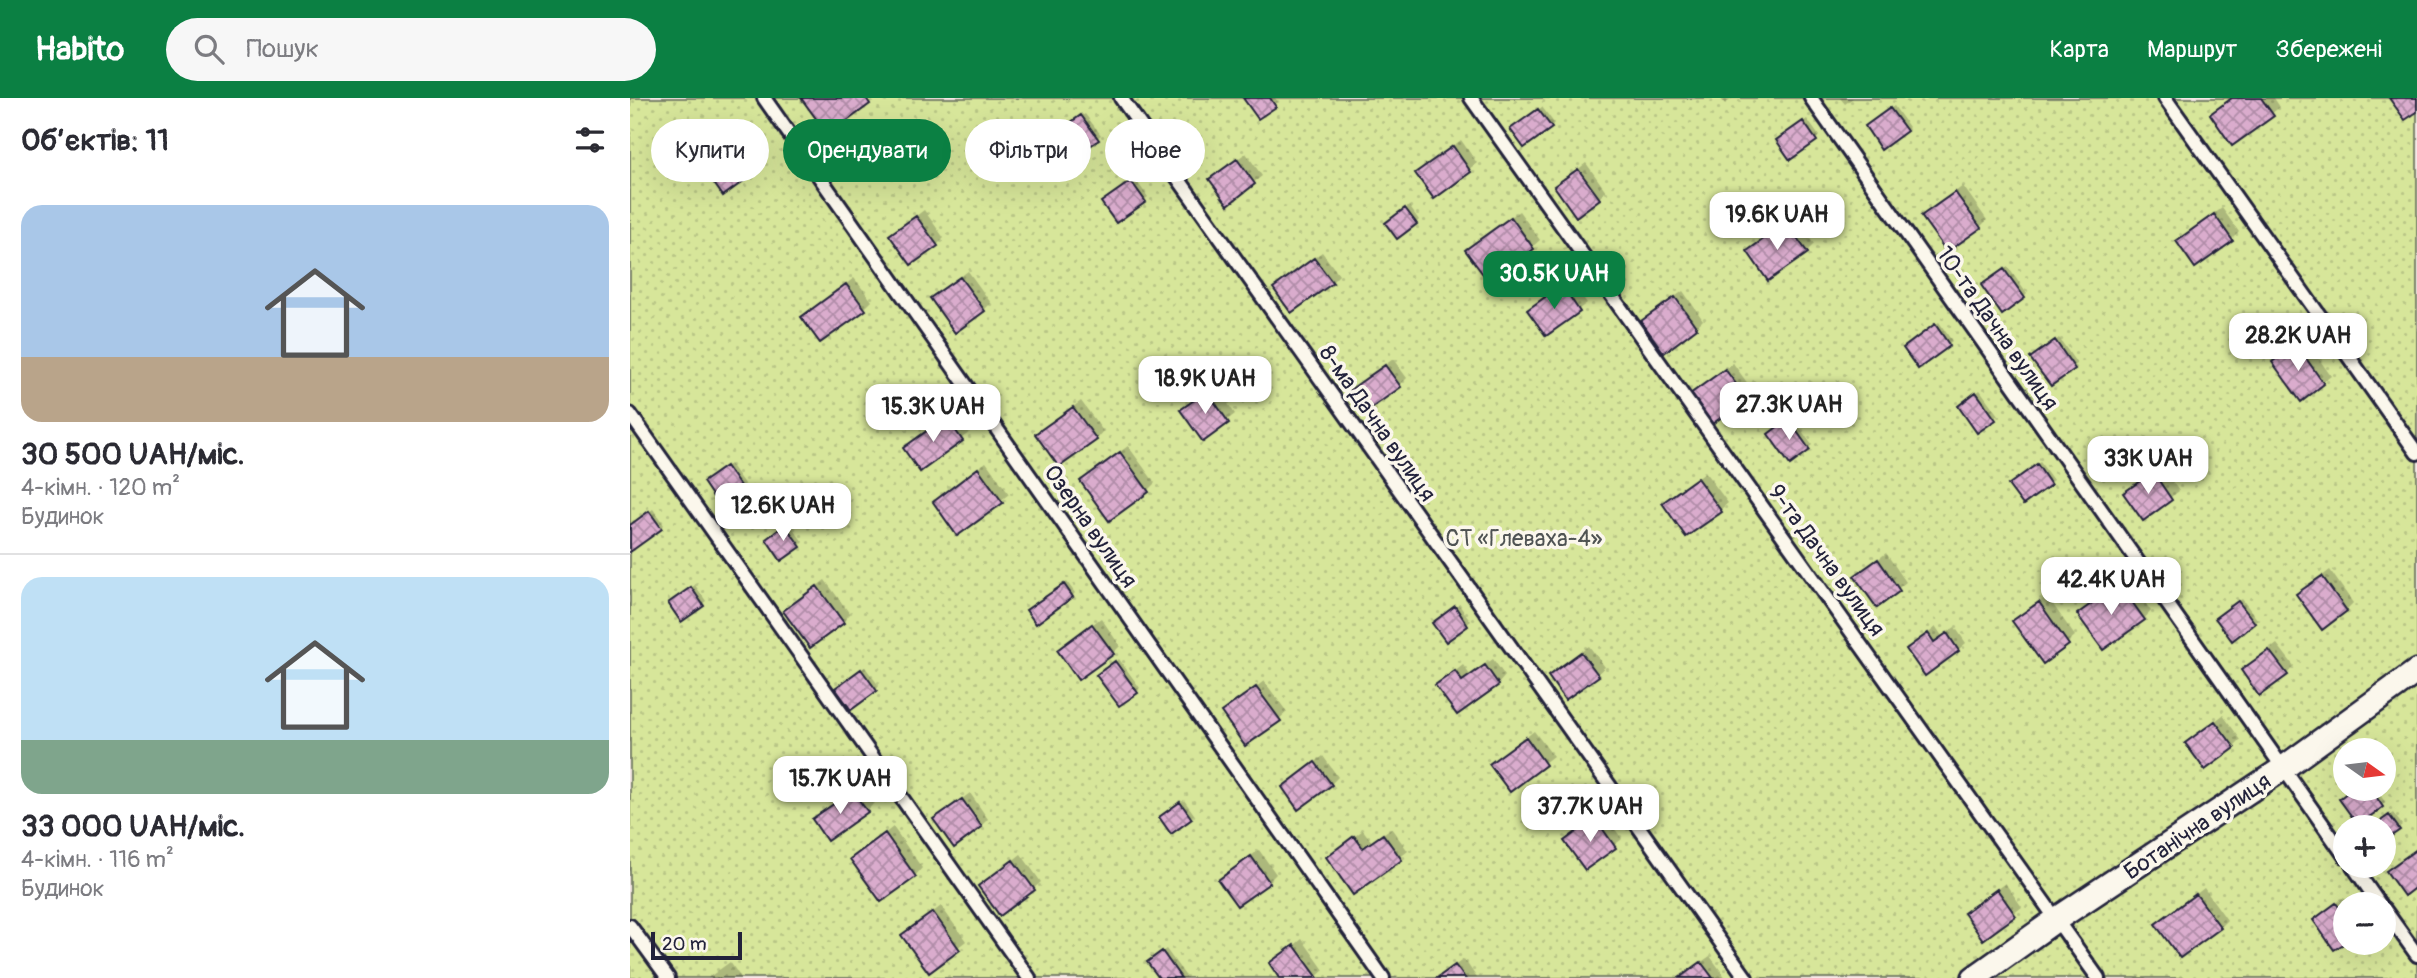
<!DOCTYPE html>
<html lang="uk">
<head>
<meta charset="utf-8">
<style>
	:root { --surface:#fff; --page:#f7f7f7; --text:#2b2b33; --muted:#7c7c81; --line:#e1e1e2; --accent:#0b8043 }
	body { margin:0; font-family:Pangolin,sans-serif; background:var(--page); color:var(--text); height:100vh; display:flex; flex-direction:column; font-size:26px; white-space:nowrap }
	* { box-sizing:border-box; margin:0 }
	p { font-size:23px; color:var(--muted) }
	.icon { flex:none; width:38px; height:38px; fill:none; stroke:currentColor; stroke-width:2; stroke-linecap:round; stroke-linejoin:round }
	.map { position:relative; flex:1; overflow:hidden }
	.panel { display:flex; flex-direction:column; background:var(--surface); width:630px }
	.panel>* { flex:none }
	.guide { position:absolute; left:21px; top:21px; width:665px; height:63px; display:flex; gap:14px }
	.needle { width:46px; rotate:104deg }
	.buttons { position:absolute; left:1703px; top:640px; display:grid; gap:14px }
	.buttons a { display:grid; place-items:center; width:63px; height:63px; border-radius:50%; background:var(--surface); box-shadow:0 7px 28px #0002; font-size:35px }
	.scale { position:absolute; left:21px; bottom:18px; width:91px; box-sizing:border-box; padding-left:7px; border:4px solid #22223b; border-top:0; font-size:19px; line-height:24px; white-space:nowrap; color:#22223b; -webkit-text-stroke:5px #fbf7ec; paint-order:stroke }
	.price { position:absolute; translate:-50% -60px; padding:0 16px; border-radius:14px; background:#fff; color:#222; font-size:23px; line-height:46px; filter:drop-shadow(0 2px 4px #0008) }
	.price::after { content:''; position:absolute; left:50%; top:42px; width:21px; height:16px; margin-left:-10px; background:inherit; clip-path:polygon(0 0,100% 0,50% 100%) }
	.price.current { background:var(--accent); color:#fff }
	ul { padding:0; list-style:none }
	li { display:grid; align-content:center; gap:14px; height:371px; padding:0 21px }
	li+li { border-top:2px solid var(--line) }
	li span { display:grid; place-items:center; height:217px; border-radius:21px; color:#555 }
	li>.icon { margin-inline-start:auto }
	span .icon { width:126px; height:126px; fill:#fffc; stroke-width:1 }
	li b { font-size:30px }
	h2 { display:flex; justify-content:space-between; align-items:center; height:84px; padding:0 21px; font-size:30px }
	.tag { padding:0 24px; border-radius:32px; background:var(--surface); box-shadow:0 7px 28px #0002; font-size:24px; line-height:63px }
	.tag.current { background:var(--accent); color:#fff }
	header { display:flex; align-items:center; gap:42px; box-sizing:border-box; height:98px; padding:0 35px; background:var(--accent); color:#fff }
	header strong { font-size:33px }
	nav { display:flex; gap:38px; margin-inline-start:auto; font-size:24px }
	.search { width:490px; height:63px; background:var(--page); display:flex; align-items:center; gap:18px; box-sizing:border-box; padding:0 24px; border-radius:38px; color:var(--muted); font-size:26px }
	main { display:flex; flex:1; min-height:0 }
	.map>svg:first-child { display:block }
</style>
</head>
<body>
<header>
<strong>Habito</strong>
<div class="search"><svg class="icon" aria-label="search" viewBox="0 0 24 24"><circle cx="10" cy="10" r="6"/><path d="M15 15l6 6"/></svg>Пошук</div>
<nav><a>Карта</a><a>Маршрут</a><a>Збережені</a></nav>
</header>
<main>
<section class="panel">
<h2>Об’єктів: 11<svg class="icon" aria-label="filters" viewBox="0 0 24 24"><path d="M4 7h16M4 17h16"/><circle cx="9" cy="7" r="2"/><circle cx="15" cy="17" r="2"/></svg></h2>
<ul>
<li><span style="background:linear-gradient(#a9c7e8 70%,#b9a48a 0)"><svg class="icon" aria-label="home" viewBox="0 0 24 24"><path d="M3 11l9-7 9 7M6 9v11h12V9"/></svg></span><div><b>30 500 UAH/міс.</b><p>4-кімн. · 120 m²</p><p>Будинок</p></div></li>
<li><span style="background:linear-gradient(#bfe0f5 75%,#7fa58c 0)"><svg class="icon" aria-label="home" viewBox="0 0 24 24"><path d="M3 11l9-7 9 7M6 9v11h12V9"/></svg></span><div><b>33 000 UAH/міс.</b><p>4-кімн. · 116 m²</p><p>Будинок</p></div></li>
</ul>
</section>
<div class="map">
<svg width="1787" height="880" viewBox="0 0 1787 880">
	<defs>
		<pattern id="grass-dots" width="8" height="8" patternUnits="userSpaceOnUse" patternTransform="scale(1.75)"><rect width="8" height="8" fill="#d7e69a"/><path d="M2 2h.1M6 6h.1" fill="none" stroke="#b8c586" stroke-width="1.8" stroke-linecap="round"/></pattern>
		<pattern id="building-cross-hatch" width="8" height="8" patternUnits="userSpaceOnUse" patternTransform="scale(1.75)"><rect width="8" height="8" fill="#daaccd"/><path d="M0 0l8 8M0 8l8-8" fill="none" stroke="#b08ca8"/></pattern>
	</defs>
	<rect width="100%" height="100%" fill="#f4e8e6"/>
	<filter id="ink" filterUnits="userSpaceOnUse"><feTurbulence type="fractalNoise" baseFrequency=".0143" numOctaves="2"/><feDisplacementMap in="SourceGraphic" scale="14" xChannelSelector="R" yChannelSelector="G"/><feConvolveMatrix kernelMatrix="1 2 1 2 8 2 1 2 1" color-interpolation-filters="sRGB"/></filter>
	<g filter="url(#ink)">
		<path fill="url(#grass-dots)" stroke="#7c846a" stroke-width="2" fill-rule="evenodd" d="M0,0h1787v880h-1787zM1715,653h39v38h-39zM1715,730h39v38h-39zM1715,807h39v38h-39z"/>
		<path fill="#0003" d="M615,0h30l3,4 -19,15z
			M1090,0h13l-8,6z
			M1210,0h13l-8,6z
			M1602,0h42l6,9 -47,36 -21,-29z
			M1264,8l15,21 -3,3 -36,-7z
			M912,9l12,16 -3,4 -35,-1z
			M455,16l16,21 -4,3 -31,-11z
			M1177,21l12,17 -3,3 -34,-2z
			M100,35l25,36 -7,7 -50,-18z
			M831,42l16,23 -43,33 -17,-23z
			M616,55l16,23 -34,26 -9,-30z
			M956,65l20,28 -7,7 -42,-12z
			M505,81l13,18 -31,24 -11,-22z
			M1333,88l24,34 -7,7 -57,-11z
			M779,108l10,14 -3,3 -25,-3z
			M1592,110l17,24 -7,7 -54,2z
			M294,112l20,28 -7,7 -46,-10z
			M889,113l21,29 -8,7 -64,3z
			M1164,119l20,27 -7,7h-58z
			M692,154l17,23 -7,7 -57,6z
			M1378,169l19,27 -3,3 -38,-15z
			M338,173l23,32 -7,7 -52,-12z
			M224,180l18,23 -8,8 -61,8z
			M940,181l17,24 -41,31 -17,-24z
			M1053,193l20,29 -7,7 -45,-13z
			M1309,224l13,19 -33,26 -11,-22z
			M1429,240l18,26 -26,20 -15,-29z
			M1674,240l27,38 -30,23 -27,-37z
			M763,261l14,19 -8,8 -50,6z
			M1103,265l20,28 -7,7 -53,-4z
			M585,287l20,29 -32,25 -21,-29z
			M1350,292l18,25 -20,16 -15,-28z
			M451,303l22,30 -7,8 -59,-5z
			M324,313l16,21 -49,37 -8,-28z
			M1162,319l20,28 -22,17 -17,-31z
			M498,348l27,37 -8,8 -57,-17z
			M356,364l23,32 -51,40 -23,-32z
			M1410,364l13,18 -29,23 -10,-21z
			M100,366l17,24 -24,19 -15,-28z
			M1531,368l18,25 -36,27 -18,-24z
			M1075,374l23,31 -8,7 -56,-7z
			M23,411l11,16 -34,25v-24z
			M159,425l14,19 -3,3 -29,-9z
			M1256,455l20,29 -29,24 -21,-29z
			M1700,472l23,33 -7,7 -47,-16z
			M1497,480l24,33 -7,8 -65,-5z
			M195,482l25,34 -7,8 -50,-18z
			M437,484l8,11 -3,3 -40,11z
			M65,487l11,16 -24,19 -8,-20z
			M1417,498l28,40 -32,25 -21,-47z
			M1612,501l15,20 -3,3 -34,-7z
			M829,507l12,16 -25,19 -9,-20z
			M471,520l19,28 -7,7 -46,-10z
			M1306,529l6,9 13,-9 11,16 -8,7 -49,-1z
			M1647,546l17,22 -7,8 -44,-4z
			M959,548l16,21 -8,7 -39,-5z
			M489,561l21,29 -21,16 -18,-32z
			M863,561l12,17 -7,8 -60,1 25,-20 7,10z
			M235,569l14,19 -3,4 -35,-5z
			M634,583l23,31 -8,7 -56,-7z
			M1593,617l18,25 -7,7 -47,-4z
			M904,633l19,25 -43,33 -18,-25z
			M693,658l15,21 -7,7 -47,3z
			M230,687l14,18 -7,8 -45,1z
			M1724,691h22l9,13 -27,21z
			M340,695l18,26 -7,7 -46,-7z
			M554,702l10,14 -23,18 -7,-18z
			M973,714l19,27 -37,29 -11,-34z
			M1763,715l9,12 -18,14v-11h-12z
			M263,729l29,41 -7,8 -63,-17z
			M761,730l17,23 -54,42 -26,-36 35,-27 9,12z
			M629,752l17,24 -7,7 -41,-8z
			M391,756l20,28 -8,7 -52,-3z
			M1375,785l17,24 -39,30 -17,-24z
			M1574,790l23,32 -7,7 -62,-3z
			M1714,799l6,8h-5v36l-30,-21z
			M311,808l25,35 -37,29 -25,-35z
			M672,841l22,31 -9,8h-33l-11,-14z
			M536,851l21,29h-26l-12,-16z
			M1080,858l16,22h-46l4,-4z
			M834,861l13,19h-40z
			M100,864l11,16h-33z"/>
		<path fill="url(#building-cross-hatch)" stroke="#22223b" stroke-width="2" d="M171,0h65l4,6 -42,31z
			M613,0h27l6,9 -18,12z
			M1602,0h29l13,18 -42,30 -22,-32z
			M1759,0h28v14l-12,8z
			M1260,10l17,23 -26,19 -16,-24z
			M908,11l14,19 -28,20 -14,-19z
			M451,17l18,25 -21,14 -18,-24z
			M1173,23l14,20 -27,19 -14,-20z
			M92,41l27,38 -26,19 -27,-38z
			M823,48l18,26 -37,27 -19,-26z
			M607,61l18,25 -27,21 -19,-26z
			M948,71l22,30 -24,18 -22,-31z
			M501,83l15,21 -30,21 -15,-21z
			M1325,94l26,36 -34,24 -26,-36z
			M775,110l12,16 -20,15 -12,-16z
			M1584,116l19,27 -38,27 -19,-27z
			M286,118l22,30 -27,19 -22,-30z
			M881,119l23,32 -46,32 -23,-31z
			M1156,125l22,30 -40,28 -21,-30z
			M684,160l19,25 -42,30 -18,-25z
			M1374,171l21,29 -23,17 -21,-30z
			M330,179l25,34 -30,22 -25,-35z
			M216,186l20,26 -46,33 -19,-26z
			M932,187l18,27 -34,24 -19,-26z
			M1045,199l22,31 -33,25 -23,-32z
			M1305,226l15,22 -32,23 -15,-21z
			M1425,242l20,29 -24,17 -21,-28z
			M1666,246l28,40 -23,18 -29,-40z
			M755,267l16,22 -38,27 -16,-22z
			M1095,271l22,30 -35,25 -22,-30z
			M577,293l22,32 -26,19 -23,-32z
			M1346,294l20,28 -19,13 -19,-27z
			M443,309l24,33 -38,27 -24,-33z
			M316,319l17,24 -43,31 -17,-24z
			M1158,321l22,31 -20,15 -22,-31z
			M490,354l29,40 -40,29 -29,-40z
			M1407,366l14,21 -28,20 -15,-20z
			M96,368l19,27 -23,17 -19,-28z
			M348,370l25,35 -46,33 -24,-34z
			M1523,374l19,28 -29,21 -20,-28z
			M1067,380l25,34 -36,25 -24,-34z
			M19,413l13,18 -32,23v-27z
			M155,427l16,22 -20,14 -15,-22z
			M1248,461l22,32 -23,17 -23,-32z
			M1692,478l25,35 -25,19 -26,-36z
			M434,486l9,13 -37,27 -10,-14z
			M1489,486l26,36 -42,30 -26,-36z
			M187,488l27,37 -34,25 -27,-37z
			M61,489l13,19 -23,16 -13,-19z
			M1608,503l17,22 -23,18 -17,-23z
			M1409,504l30,43 -26,19 -31,-43z
			M825,508l13,20 -22,16 -14,-19z
			M462,526l22,30 -36,26 -21,-30z
			M1298,535l6,9 13,-9 12,18 -34,25 -19,-27z
			M1639,552l19,25 -29,21 -18,-26z
			M951,554l18,24 -34,24 -17,-24z
			M485,563l23,32 -19,13 -23,-31z
			M855,567l14,20 -42,30 -22,-30 20,-14 7,10z
			M231,571l16,22 -26,19 -16,-22z
			M626,589l25,34 -36,25 -24,-34z
			M1585,623l20,27 -30,22 -20,-27z
			M896,639l20,28 -36,27 -21,-28z
			M685,664l17,23 -34,25 -16,-23z
			M1722,691h19l12,18 -25,18 -19,-26z
			M222,693l16,21 -41,29 -15,-22z
			M332,701l20,28 -28,21 -21,-29z
			M550,704l12,17 -21,15 -12,-17z
			M1759,717l11,15 -16,11v-13h-13z
			M965,720l21,30 -31,22 -21,-29z
			M255,735l31,44 -35,25 -31,-43z
			M753,736l19,26 -49,35 -27,-38 28,-21 9,12z
			M1787,751v37l-13,10 -18,-25z
			M621,758l19,27 -33,23 -19,-26z
			M383,762l22,30 -35,26 -22,-30z
			M1367,791l19,27 -33,24 -19,-27z
			M1566,796l25,34 -41,30 -25,-34z
			M1706,805l9,13v27l-11,7 -21,-30z
			M303,814l27,38 -31,23 -28,-38z
			M664,847l24,33h-39l-10,-15z
			M532,853l19,27h-22l-12,-16z
			M1071,864l12,16h-34z
			M825,867l10,13h-28z"/>
		<g fill="none" stroke-linecap="round" stroke-linejoin="round">
			<defs>
				<path id="service" d="M134,0l619,880
					M491,0l625,880
					M841,0l627,880
					M1181,0l534,758
					M1535,0l252,355
					M0,316l399,564
					M1723,768l27,39
					M1754,811l33,46
					M0,828l38,52"/>
				<path id="minor" d="M1344,880l83,-59 225,-150 135,-98"/>
			</defs>
			<use href="#service" stroke="#22223b" stroke-width="18"/>
			<use href="#minor" stroke="#22223b" stroke-width="28"/>
			<use href="#service" stroke="#fbf7ec" stroke-width="12"/>
			<use href="#minor" stroke="#fbf7ec" stroke-width="23"/>
		</g>
	</g>
	<g text-anchor="middle" stroke-width="7" stroke-linejoin="round" paint-order="stroke">
		<g font-size="23" fill="#22223b" stroke="#fbf7ec">
			<text transform="translate(1368 230) rotate(55)" y="8">10-та Дачна вулиця</text>
			<text transform="translate(748 325) rotate(55)" y="8">8-ма Дачна вулиця</text>
			<text transform="translate(461 428) rotate(55)" y="8">Озерна вулиця</text>
			<text transform="translate(1197 462) rotate(54)" y="8">9-та Дачна вулиця</text>
			<text transform="translate(1567 728) rotate(-34)" y="8">Ботанічна вулиця</text>
		</g>
		<g font-size="23" fill="#4f5353" stroke="#fbf7ec">
			<text x="894" y="448">СТ «Глеваха-4»</text>
		</g>
	</g>
</svg>
<div class="buttons">
<a><svg class="needle" viewBox="-14 -14 28 28"><path d="M0-13l5 13h-10z" fill="#e53935"/><path d="M0 13l5-13h-10z" fill="#7c7c81"/></svg></a>
<a>+</a>
<a>−</a>
</div>
<div class="scale">20 m</div>
<b class="price" style="left:1147px;top:154px">19.6K UAH</b>
<b class="price current" style="left:924px;top:213px">30.5K UAH</b>
<b class="price" style="left:1668px;top:275px">28.2K UAH</b>
<b class="price" style="left:575px;top:318px">18.9K UAH</b>
<b class="price" style="left:1159px;top:344px">27.3K UAH</b>
<b class="price" style="left:303px;top:346px">15.3K UAH</b>
<b class="price" style="left:1518px;top:398px">33K UAH</b>
<b class="price" style="left:153px;top:445px">12.6K UAH</b>
<b class="price" style="left:1481px;top:519px">42.4K UAH</b>
<b class="price" style="left:210px;top:718px">15.7K UAH</b>
<b class="price" style="left:960px;top:746px">37.7K UAH</b>
<div class="guide">
<a class="tag">Купити</a>
<a class="tag current">Орендувати</a>
<a class="tag">Фільтри</a>
<a class="tag">Нове</a>
</div>
</div>
</main>
</body>
</html>
